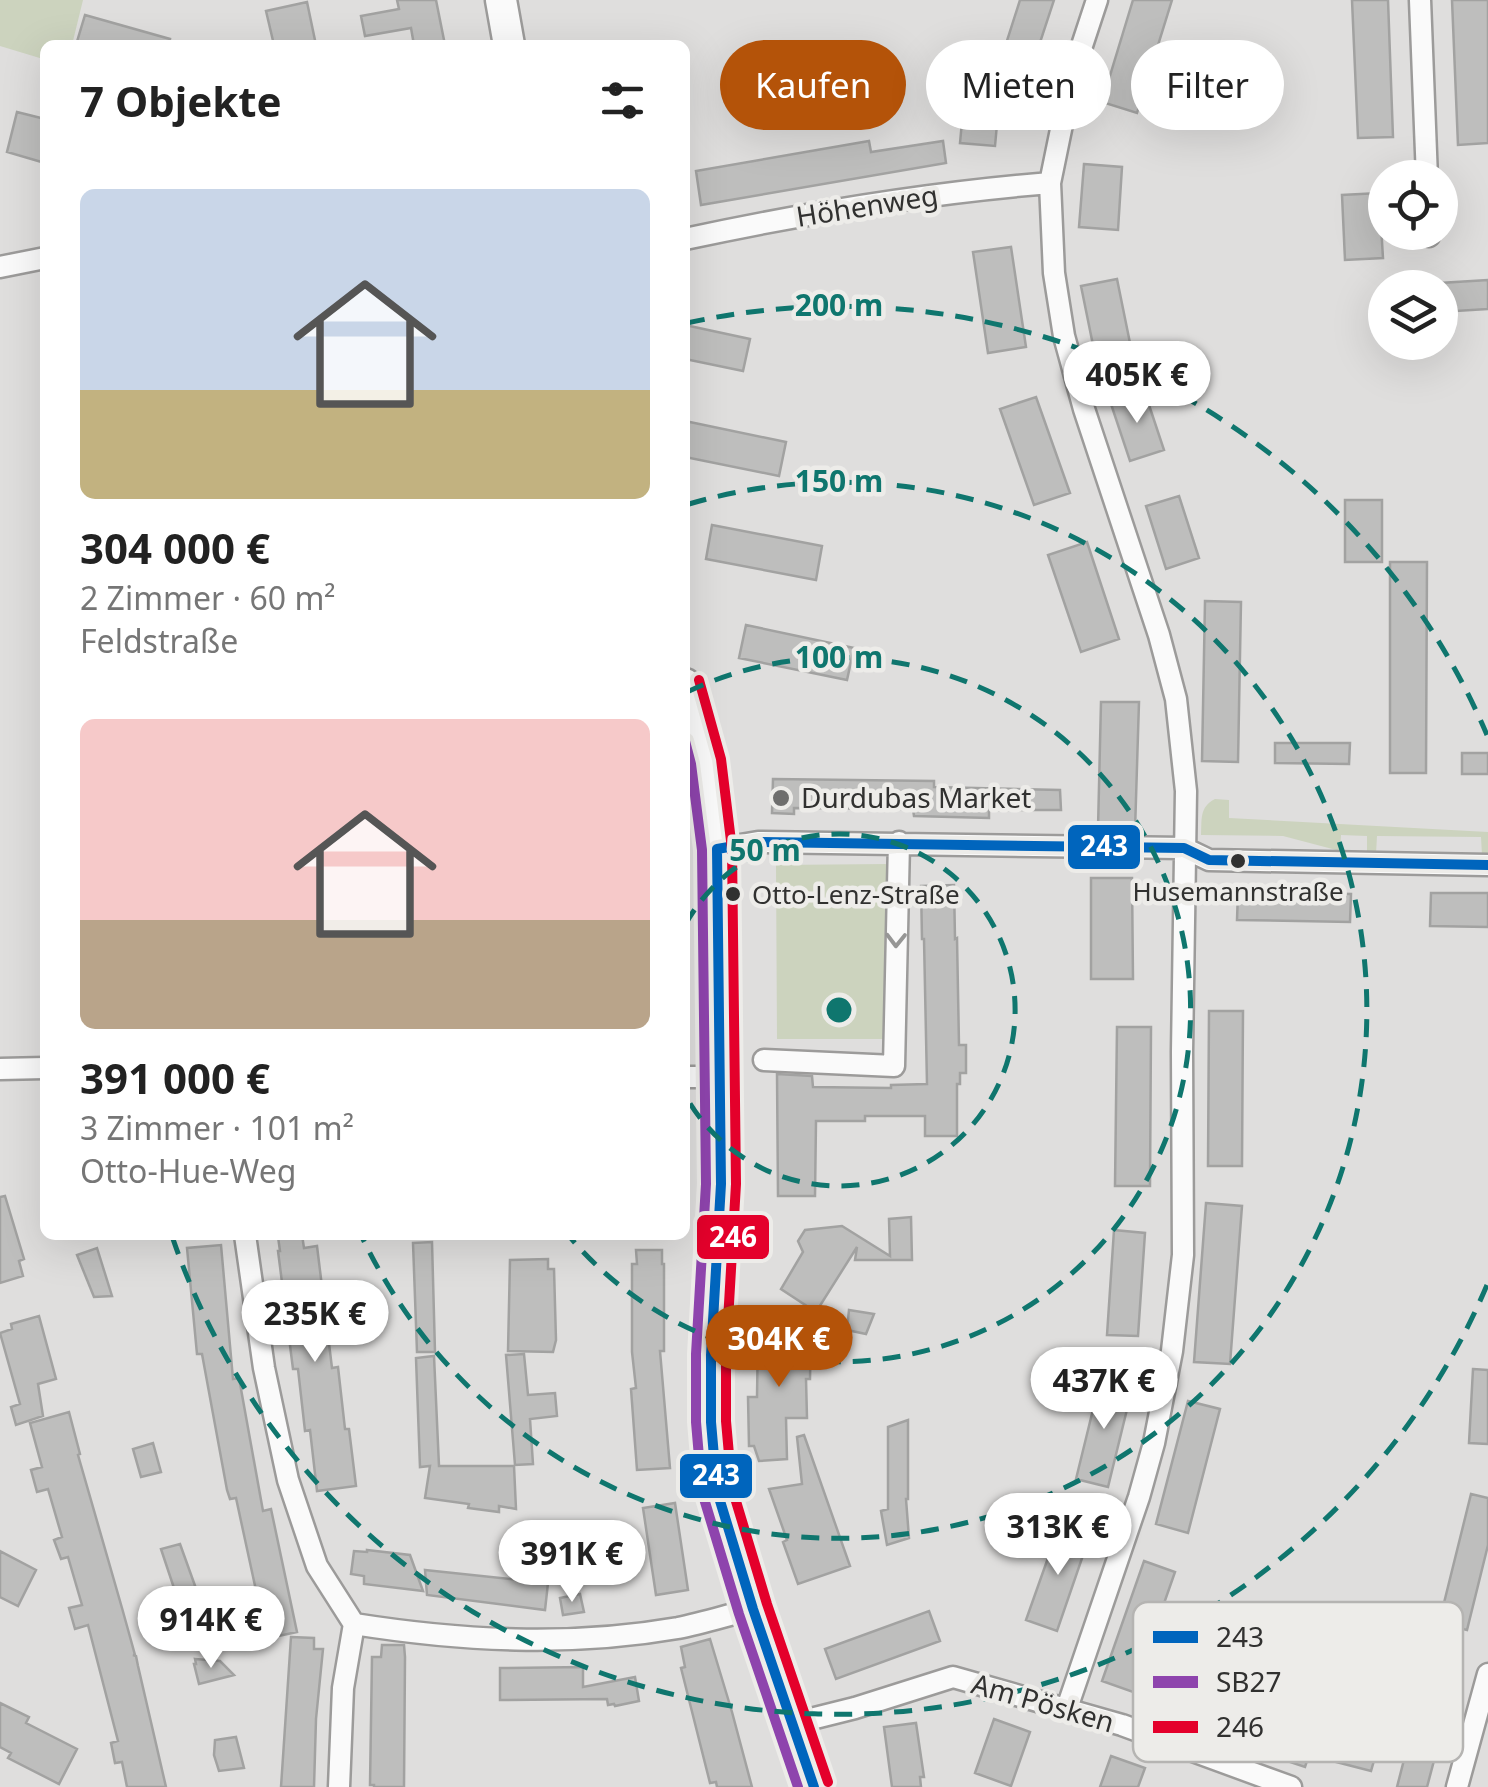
<!DOCTYPE html>
<html lang="de">
<head>
<meta charset="utf-8">
<style>
	:root { --surface:#fff; --page:#f6f6f6; --text:#222; --muted:#767676; --accent:#b45309 }
	body { margin:0; font-family:"Noto Sans",sans-serif; background:var(--page); color:var(--text); height:100vh; display:flex; flex-direction:column; font-size:38px; white-space:nowrap }
	* { box-sizing:border-box; margin:0 }
	p { font-size:32px; color:var(--muted) }
	.icon { flex:none; width:55px; height:55px; fill:none; stroke:currentColor; stroke-width:2; stroke-linecap:round; stroke-linejoin:round }
	.map { position:relative; flex:1; overflow:hidden }
	.drawer { position:absolute; left:40px; top:40px; width:650px; height:1200px; display:flex; flex-direction:column; background:var(--surface); border-radius:15px; box-shadow:0 10px 40px #0002 }
	.drawer>* { flex:none }
	.banner { position:absolute; left:720px; top:40px; width:618px; height:90px; display:flex; gap:20px }
	.fabs { position:absolute; left:1368px; top:160px; display:grid; gap:20px }
	.fabs a { display:grid; place-items:center; width:90px; height:90px; border-radius:50%; background:var(--surface); box-shadow:0 10px 40px #0002; font-size:50px }
	.price { position:absolute; translate:-50% -85px; padding:0 22px; border-radius:35px; background:#fff; color:#222; font-size:32px; line-height:65px; filter:drop-shadow(0 2px 5px #0008) }
	.price::after { content:''; position:absolute; left:50%; top:60px; width:30px; height:22px; margin-left:-15px; background:inherit; clip-path:polygon(0 0,100% 0,50% 100%) }
	.price.current { background:var(--accent); color:#fff }
	ul { padding:0; list-style:none }
	li { display:grid; align-content:center; gap:20px; height:530px; padding:0 40px }
	li span { display:grid; place-items:center; height:310px; border-radius:15px; color:#555 }
	li>.icon { margin-inline-start:auto }
	span .icon { width:180px; height:180px; fill:#fffc; stroke-width:1 }
	li b { font-size:42px }
	h2 { display:flex; justify-content:space-between; align-items:center; height:120px; padding:0 40px; font-size:42px }
	.pill { padding:0 35px; border-radius:45px; background:var(--surface); box-shadow:0 10px 40px #0002; font-size:35px; line-height:90px }
	.pill.current { background:var(--accent); color:#fff }
	.map>svg:first-child { display:block }
</style>
</head>
<body>
<div class="map">
<svg width="1488" height="1787" viewBox="0 0 1488 1787">
	<rect width="100%" height="100%" fill="#dfdedd"/>
	<path fill="#ccd3be" d="M0,0h83l-11,45 -13,-5 -4,5h-10l-2,14 -43,-13z
		M1215,799l14,1v18l259,14v23h-6l-1,-18 -104,-1 -1,18 -9,-2v-16l-26,-1 -1,16 -57,-15 -82,-1c1,-15 -2,-28 14,-36z
		M888,864l2,175h-113l-1,-174z"/>
	<path fill="#bebebd" stroke="#a2a2a1" stroke-width="2.5" d="M397,0h39l9,45h-31l-3,-17 -46,8 -4,-20 38,-7z
		M1020,0h34l-27,82 -30,-10z
		M1133,0h39l-35,113 -35,-11z
		M1352,0h36l5,137 -35,1z
		M1452,0h36v143l-30,2z
		M307,2l9,43h-42l-8,-34z
		M85,15l85,24 -1,6h-93z
		M965,89l35,3 -5,54 -35,-3z
		M17,112l28,7v44l-38,-11z
		M869,141l2,11 72,-11 3,22 -245,42 -5,-34z
		M1084,164l38,3 -4,63 -39,-3z
		M1379,193l4,65 -38,2 -3,-65z
		M1011,247l15,100 -38,6 -15,-101z
		M1117,279l13,64 -36,7 -13,-64z
		M1488,280v29l-48,3v-29z
		M685,325l65,14 -7,32 -58,-12z
		M1144,390l20,60 -34,11 -20,-60z
		M1036,397l34,96 -36,12 -34,-96z
		M685,421l101,21 -7,34 -94,-19z
		M1179,496l20,62 -33,11 -20,-63z
		M1345,500h37v62h-37z
		M712,525l110,21 -6,34 -110,-21z
		M1087,542l32,97 -38,13 -33,-97z
		M1390,562h37l-1,211h-36z
		M1205,601l36,1 -3,160 -36,-1z
		M746,625l108,23 -7,32 -108,-22z
		M1101,702h38l-4,129 -37,-2z
		M1275,743h75l-1,21 -74,-1z
		M1462,753h26v21h-26z
		M773,779l161,2v6l126,3 1,20h-72v8l-75,-2 -1,-7 -119,-1v6l-22,-1z
		M1091,878h41l1,101h-42z
		M954,885l1,54 2,-1 2,107h7v28h-6v11h-3v52h-32v-20h-60v5h-49l-1,75h-37l-1,-122 35,2 1,11 78,1v-3l36,-1 -3,-145h-2l-1,-53z
		M1238,892l113,2 -1,28 -113,-2z
		M1431,893h57v34l-58,-1z
		M1209,1011h34l-1,155h-34z
		M1117,1027h34l-1,159h-35z
		M5,1196l19,63 -5,2 4,15 -23,7v-86z
		M1206,1203l36,3 -12,158 -36,-2z
		M911,1217l1,43h-57l2,-13 -41,65 -35,-23 22,-37 -5,-11 7,-11 37,-4 48,30 -1,-37z
		M1114,1230l31,3 -7,103 -31,-1z
		M302,1235l2,13 13,-2 15,122 6,-1 7,62h4l7,57 -39,5 -7,-61 -5,1 -7,-62h-5l-15,-118h2l-2,-14z
		M432,1242l3,110h-18l-4,-109z
		M221,1245l12,134 6,-1 24,133 8,-2 26,123 -28,6 -5,-20h-2l-26,-120 -6,1 -3,-9 -25,-136h-5l-10,-106z
		M97,1248l15,48 -18,1 -17,-42z
		M636,1250h26v14h2v87h-4l10,117 -33,2 -6,-81 5,-1 -4,-36v-88h5z
		M548,1259v10h6l2,71 -3,12 -45,-1 2,-91z
		M849,1310l25,4 -8,20 -19,-4z
		M39,1316l17,63 -18,5 5,32 -27,9 -5,-18 9,-3 -20,-71 12,-4 -1,-5z
		M758,1330l53,1 -1,48h-4l1,39h-21l1,41 -28,2 -5,-15h-5l-1,-49h9z
		M524,1354l4,41 27,-2 2,23 -27,3 3,45 -18,1 -9,-110z
		M434,1356l5,110h75l2,43 -17,-3v6l-31,-4 1,-4 -44,-6 5,-32 -10,1 -4,-109z
		M1473,1369l15,1v74l-19,-1z
		M1101,1377l32,8 -25,102 -32,-8z
		M1188,1401l32,8 -32,124 -32,-9z
		M69,1412l11,42 -2,1 44,153 13,47h-2l3,1 2,10 28,121h-39l-5,-25 -7,1 -4,-20 7,-2 -30,-116 -13,4 -6,-21 13,-3 -14,-48 -7,2 -7,-19 8,-3 -14,-48 -11,3 -6,-22 11,-3 -12,-44z
		M908,1420v79h-2l3,39 -22,7 -6,-34 7,-2v-82z
		M804,1435l46,131 -52,18 -15,-42 4,-2 -18,-51 33,-5 -5,-47z
		M153,1443l8,29 -20,5 -8,-28z
		M1471,1494l17,4v47l-21,85 -28,-7z
		M675,1503l13,87 -32,5 -13,-87z
		M1060,1524l30,11 -33,96 -31,-11z
		M180,1544l23,64 4,-2 7,20 -27,10 -8,-20 4,-1 -22,-66z
		M367,1550l43,5 13,36 -59,-7v-8l-13,-2 3,-23 13,1z
		M0,1551l36,19 -18,36 -18,-9z
		M1144,1561l31,11 -42,120 -31,-11z
		M425,1570l123,13 -3,27 -118,-15z
		M580,1594l4,18 -21,3 -3,-17z
		M929,1611l11,30 -104,38 -11,-30z
		M291,1637l23,1v11h9l-7,70 -2,68h-33z
		M710,1639l22,73 20,75h-35l-1,-5 -6,1 -29,-115 4,-1 -4,-20z
		M382,1645h22l1,12 -1,130h-30v-2h-4l2,-128h9z
		M195,1659l25,2 14,14 -35,9 -5,-20h2z
		M583,1667v20l52,-10 4,24 -24,5 -1,-2 -6,1 -1,-6 -107,1v-32z
		M1423,1686l29,7 -25,94h-30z
		M1178,1689l153,53 6,-19 30,8 -6,21 14,5 -4,14 -62,-16 -4,12 -27,-9 3,-7 -111,-38z
		M0,1703l29,14 -3,6 51,26 -18,35 -51,-26 3,-5 -11,-6z
		M994,1719l36,13 -19,54 -36,-13z
		M916,1723l8,54h-4l1,10h-29l-8,-60z
		M236,1737l8,31 -25,3 -5,-16 1,-15z
		M1111,1756l34,12 -7,19h-38z"/>
	<g fill="none" stroke-linecap="round" stroke-linejoin="round">
		<defs>
			<path id="minor" d="M1420,0l7,178
				M1429,232v4
				M685,239c121,-26 242,-46 365,-56
				M0,267l45,-9
				M717,849l41,-7 426,6 25,12 279,5
				M764,1060l130,6 5,-224
				M0,1069l45,-1
				M685,1077h35
				M245,1235l19,133 24,112 29,86 37,58 -11,64 -4,99
				M354,1624c108,17 215,23 324,4 25,-5 50,-13 75,-19
				M1067,1708l72,-211 15,-54 18,-92 11,-96 -1,-203 4,-261 -10,-92 -17,-64 -75,-226 -20,-73 -10,-63 -4,-90 22,-107 25,-76
				M791,1724l64,-16 98,-31 169,48 169,62
				M1457,1787l31,-113"/>
			<path id="secondary" d="M501,0l8,45
				M685,684l21,77 11,88 4,335 -10,171v67l6,69 36,118 61,178"/>
		</defs>
		<use href="#minor" stroke="#9c9b9a" stroke-width="25"/>
		<use href="#secondary" stroke="#9c9b9a" stroke-width="35"/>
		<use href="#minor" stroke="#fafafa" stroke-width="20"/>
		<use href="#secondary" stroke="#fafafa" stroke-width="30"/>
		<defs>
			<path id="bus-1" d="M717,849l4,335 -10,171v67l6,69 36,118 61,178
				M717,849l41,-7 426,6 25,12 279,5"/>
			<path id="bus-2" d="M685,741l6,23 11,86 4,334 -10,170v68l6,70 37,122 59,173"/>
			<path id="bus-3" d="M699,680l22,79 11,90 4,335 -10,171v66l6,67 35,116 61,178"/>
		</defs>
		<use href="#bus-1" stroke="#edece9" stroke-width="18"/>
		<use href="#bus-2" stroke="#edece9" stroke-width="18"/>
		<use href="#bus-3" stroke="#edece9" stroke-width="18"/>
		<use href="#bus-1" stroke="#0065bd" stroke-width="10"/>
		<use href="#bus-2" stroke="#8e44ad" stroke-width="10"/>
		<use href="#bus-3" stroke="#e4002b" stroke-width="10"/>
	</g>
	<defs><path id="oneway-chevron" d="M-2-3.5L2.5 0L-2 3.5" fill="none" stroke-width="1.6" stroke-linecap="round" stroke-linejoin="round" transform="scale(2.5)"/></defs>
	<use stroke="#969695" href="#oneway-chevron" transform="translate(896 940) rotate(91)"/>
	<g fill="none" stroke="#0f766e" stroke-width="5" stroke-dasharray="18 12">
		<path d="M685 925A176 176 0 1 1 685 1095"/>
		<path d="M687 692A352 352 0 1 1 569 1236"/>
		<path d="M689 504A528 528 0 1 1 362 1237"/>
		<path d="M1487 1285A704 704 0 0 1 173 1239M687 323A704 704 0 0 1 1487 735"/>
	</g>
	<circle fill="#6e6e6d" stroke="#edece9" stroke-width="4" cx="781" cy="798" r="10"/>
	<g fill="#313130" stroke="#edece9" stroke-width="4">
		<circle cx="1238" cy="861" r="9"/>
		<circle cx="733" cy="894" r="9"/>
	</g>
	<g text-anchor="middle" stroke-width="9" stroke-linejoin="round" paint-order="stroke">
		<g font-size="26" fill="#313130" stroke="#edece9">
			<text x="1238" y="901">Husemannstraße</text>
			<text x="752" y="904" text-anchor="start">Otto-Lenz-Straße</text>
		</g>
		<g font-size="28" fill="#313130" stroke="#edece9">
			<text transform="translate(867 206) rotate(-9)" y="10">Höhenweg</text>
			<text transform="translate(1043 1703) rotate(16)" y="10">Am Pösken</text>
		</g>
		<g font-size="28" fill="#313130" stroke="#edece9" text-anchor="start">
			<text x="801" y="808">Durdubas Market</text>
		</g>
	</g>
	<rect x="1133" y="1602" width="330" height="160" rx="15" fill="#edece9" stroke="#b5b4b2" stroke-width="2.5"/>
	<rect x="1153" y="1631" width="45" height="12" fill="#0065bd"/>
	<rect x="1153" y="1676" width="45" height="12" fill="#8e44ad"/>
	<rect x="1153" y="1721" width="45" height="12" fill="#e4002b"/>
	<g font-size="28" fill="#313130">
		<text x="1216" y="1647">243</text>
		<text x="1216" y="1692">SB27</text>
		<text x="1216" y="1737">246</text>
	</g>
	<circle cx="839" cy="1010" r="15" fill="#0f766e" stroke="#edece9" stroke-width="5"/>
	<g font-size="30" text-anchor="middle" font-weight="bold" fill="#0f766e" stroke="#edece9" stroke-width="9" stroke-linejoin="round" paint-order="stroke">
		<text x="839" y="316">200 m</text>
		<text x="839" y="492">150 m</text>
		<text x="839" y="668">100 m</text>
		<text x="765" y="861">50 m</text>
	</g>
	<g stroke="#edece9" stroke-width="4">
		<rect x="1066" y="823" width="76" height="48" rx="10" fill="#0065bd"/>
		<rect x="695" y="1213" width="76" height="48" rx="10" fill="#e4002b"/>
		<rect x="678" y="1452" width="76" height="48" rx="10" fill="#0065bd"/>
	</g>
	<g font-size="28" text-anchor="middle" font-weight="bold" fill="#fff">
		<text x="1104" y="856">243</text>
		<text x="733" y="1247">246</text>
		<text x="716" y="1485">243</text>
	</g>
</svg>
<div class="fabs">
<a><svg class="icon" aria-label="locate" viewBox="0 0 24 24"><circle cx="12" cy="12" r="6"/><path d="M12 2v4M12 18v4M2 12h4M18 12h4"/></svg></a>
<a><svg class="icon" aria-label="layers" viewBox="0 0 24 24"><path d="M12 4l9 5-9 5-9-5zM3 14l9 5 9-5"/></svg></a>
</div>
<b class="price" style="left:1137px;top:426px">405K €</b>
<b class="price" style="left:315px;top:1365px">235K €</b>
<b class="price current" style="left:779px;top:1390px">304K €</b>
<b class="price" style="left:1104px;top:1432px">437K €</b>
<b class="price" style="left:1058px;top:1578px">313K €</b>
<b class="price" style="left:572px;top:1605px">391K €</b>
<b class="price" style="left:211px;top:1671px">914K €</b>
<div class="banner">
<a class="pill current">Kaufen</a>
<a class="pill">Mieten</a>
<a class="pill">Filter</a>
</div>
<section class="drawer">
<h2>7 Objekte<svg class="icon" aria-label="filters" viewBox="0 0 24 24"><path d="M4 7h16M4 17h16"/><circle cx="9" cy="7" r="2"/><circle cx="15" cy="17" r="2"/></svg></h2>
<ul>
<li><span style="background:linear-gradient(#c9d6e8 65%,#c2b280 0)"><svg class="icon" aria-label="home" viewBox="0 0 24 24"><path d="M3 11l9-7 9 7M6 9v11h12V9"/></svg></span><div><b>304 000 €</b><p>2 Zimmer · 60 m²</p><p>Feldstraße</p></div></li>
<li><span style="background:linear-gradient(#f6c9c9 65%,#b9a48a 0)"><svg class="icon" aria-label="home" viewBox="0 0 24 24"><path d="M3 11l9-7 9 7M6 9v11h12V9"/></svg></span><div><b>391 000 €</b><p>3 Zimmer · 101 m²</p><p>Otto-Hue-Weg</p></div></li>
</ul>
</section>
</div>
</body>
</html>
